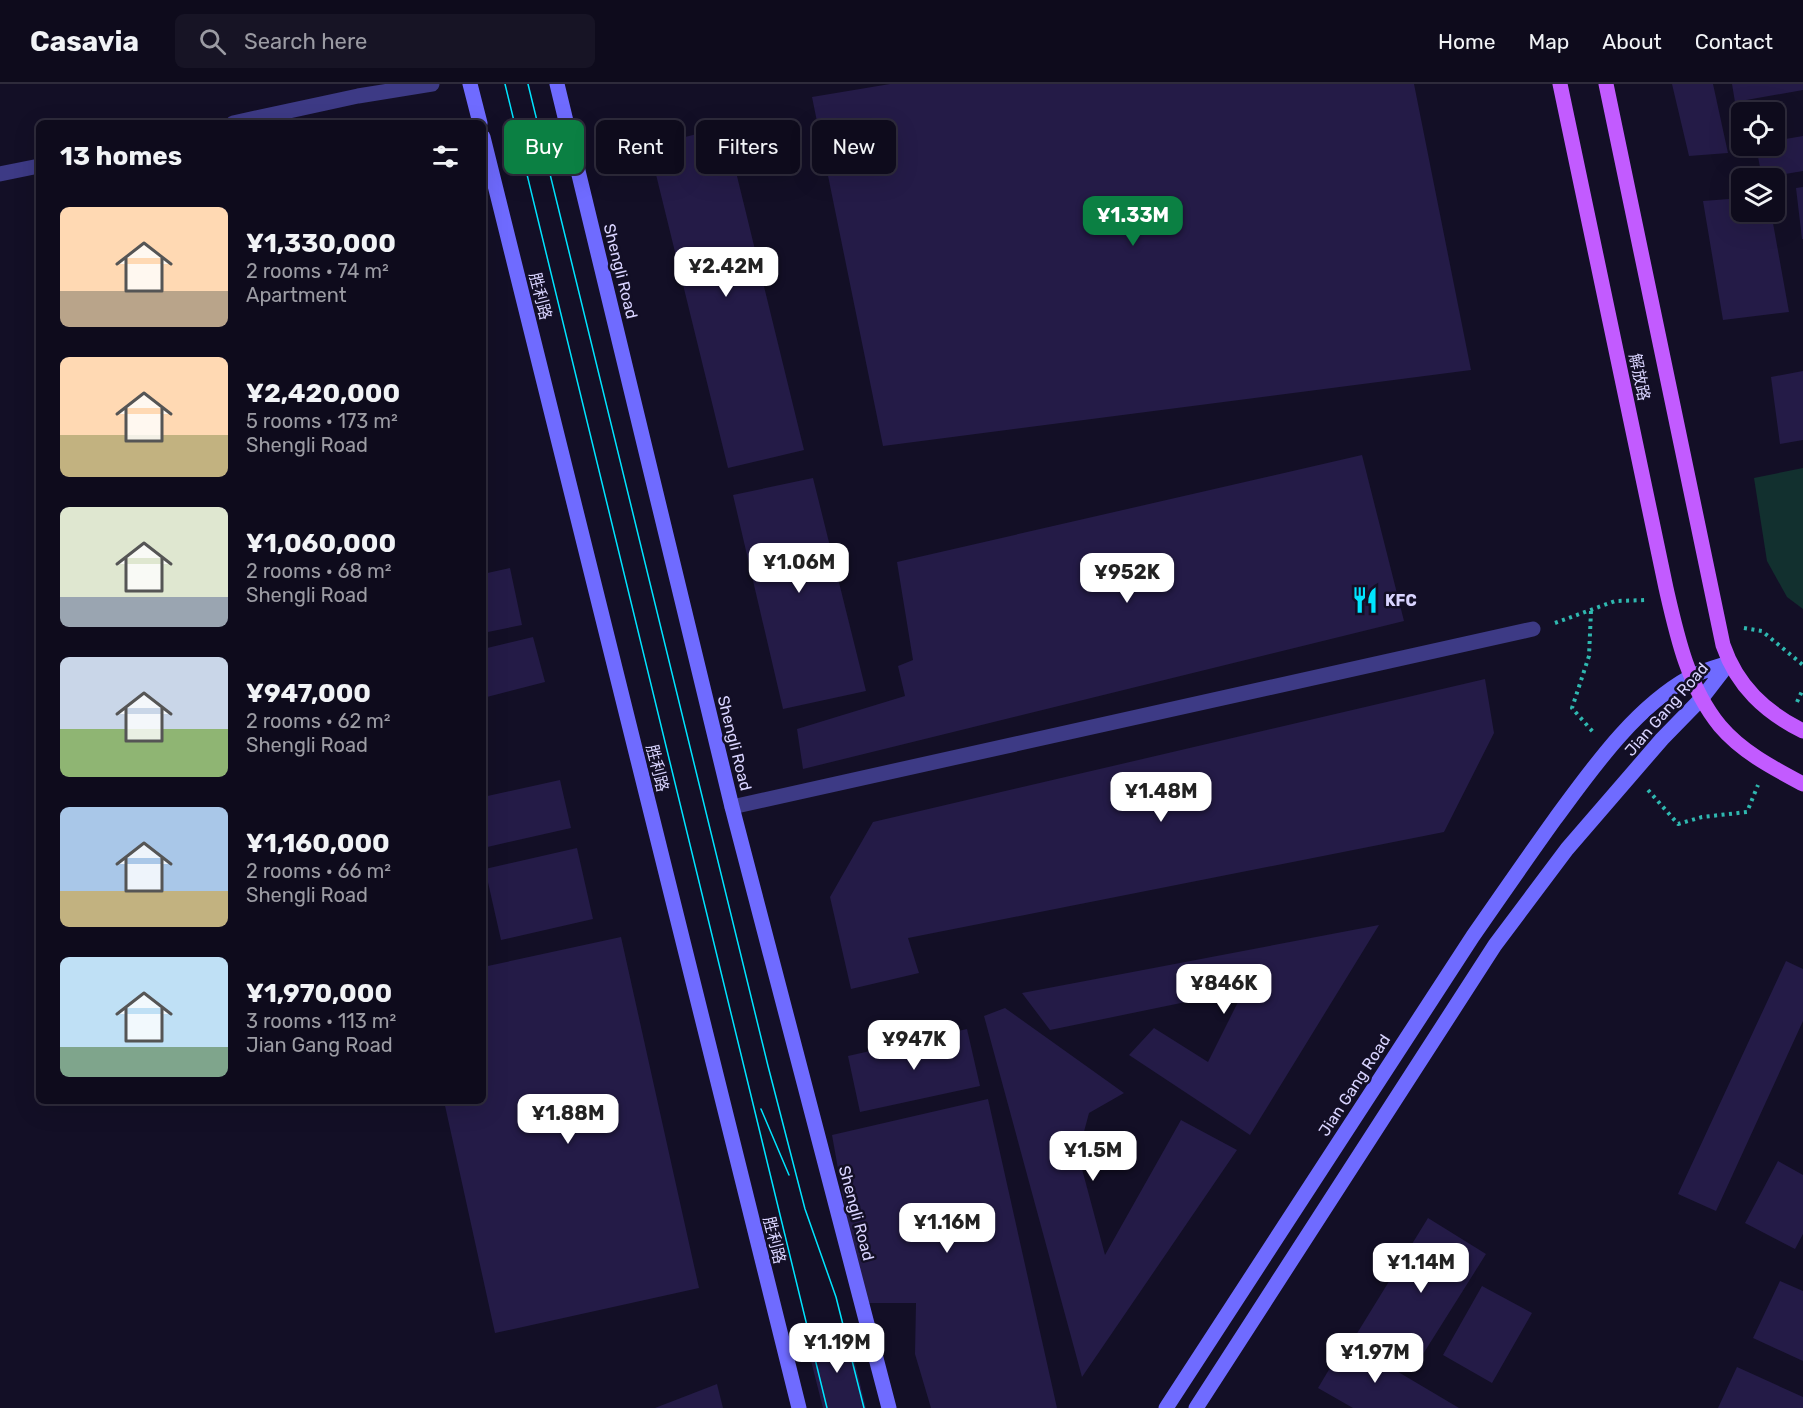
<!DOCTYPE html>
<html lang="en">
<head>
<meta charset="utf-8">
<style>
	:root { --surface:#0e0b1c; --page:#171425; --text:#f1f3f6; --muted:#9b9ba3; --line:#2e2b3b; --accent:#0b8043 }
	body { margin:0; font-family:Rubik,"Noto Sans SC",sans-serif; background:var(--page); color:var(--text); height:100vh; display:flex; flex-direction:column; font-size:22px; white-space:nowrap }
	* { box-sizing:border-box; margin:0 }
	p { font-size:20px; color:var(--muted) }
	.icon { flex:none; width:33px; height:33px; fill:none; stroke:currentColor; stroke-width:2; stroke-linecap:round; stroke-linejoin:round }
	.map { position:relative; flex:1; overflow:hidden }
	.side { position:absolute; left:36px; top:36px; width:450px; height:984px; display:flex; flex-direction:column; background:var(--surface); border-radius:9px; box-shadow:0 6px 24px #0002,0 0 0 2px var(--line) }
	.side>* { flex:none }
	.guide { position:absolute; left:504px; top:36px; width:570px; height:54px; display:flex; gap:12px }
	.controls { position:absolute; left:1731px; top:18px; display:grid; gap:12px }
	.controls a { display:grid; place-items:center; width:54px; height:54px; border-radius:9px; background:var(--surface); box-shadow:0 6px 24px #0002,0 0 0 2px var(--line); font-size:30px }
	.price { position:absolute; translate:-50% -51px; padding:0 14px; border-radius:12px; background:#fff; color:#222; font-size:20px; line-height:39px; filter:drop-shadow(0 2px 3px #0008) }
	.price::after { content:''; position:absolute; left:50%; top:36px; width:18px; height:14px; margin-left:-9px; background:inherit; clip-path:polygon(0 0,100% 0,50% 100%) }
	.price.on { background:var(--accent); color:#fff }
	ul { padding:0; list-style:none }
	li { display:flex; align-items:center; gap:18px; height:150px; padding:0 24px }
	li span { display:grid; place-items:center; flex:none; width:168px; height:120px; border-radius:9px; color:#555 }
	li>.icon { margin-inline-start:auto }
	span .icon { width:72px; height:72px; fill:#fffc; stroke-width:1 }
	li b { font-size:26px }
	h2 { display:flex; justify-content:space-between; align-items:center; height:72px; padding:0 24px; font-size:26px }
	.chip { padding:0 21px; border-radius:9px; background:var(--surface); box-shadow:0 6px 24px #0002,0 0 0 2px var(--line); font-size:21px; line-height:54px }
	.chip.on { background:var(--accent); color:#fff }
	header { display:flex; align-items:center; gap:36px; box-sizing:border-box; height:84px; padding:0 30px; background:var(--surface); border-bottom:2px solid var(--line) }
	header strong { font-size:28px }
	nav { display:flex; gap:33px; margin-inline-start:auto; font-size:21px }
	.search { width:420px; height:54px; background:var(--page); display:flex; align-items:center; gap:15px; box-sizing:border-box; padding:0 21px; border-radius:9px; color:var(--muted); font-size:22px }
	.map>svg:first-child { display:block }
</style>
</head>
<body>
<header>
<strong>Casavia</strong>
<div class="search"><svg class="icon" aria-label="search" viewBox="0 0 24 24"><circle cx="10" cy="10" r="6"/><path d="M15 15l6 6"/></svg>Search here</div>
<nav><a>Home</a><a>Map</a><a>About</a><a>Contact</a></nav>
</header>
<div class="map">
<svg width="1803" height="1324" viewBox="0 0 1803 1324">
	<rect width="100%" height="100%" fill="#130f26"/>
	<path fill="#12302f" d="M1803,384v141l-16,-12 -20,-36 -13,-83z"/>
	<path fill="#241b47" d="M890,0h524l57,286 -588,76 -71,-349z
		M1672,0h41l15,69 -39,3z
		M1732,0h71v6l-68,12z
		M725,43l79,323 -76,18 -79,-322z
		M1803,52v35l-41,7 -6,-32h18v-5z
		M1803,103v52h-1l-6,-51z
		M1742,114v14h29l18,100 -66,8 -20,-119z
		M1803,287v69l-23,4 -9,-67z
		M1362,371l42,166 -601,148 -6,-40 108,-33 -7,-30 15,-6 -16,-98z
		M813,394l53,213 -83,18 -50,-214z
		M510,484l12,57 -39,8v-59z
		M533,553l12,45 -62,16v-49z
		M1485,595l9,54 -50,99 -536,106 11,35 -68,16 -21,-92 43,-75z
		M560,696l11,48 -88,20v-51z
		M577,764l16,71 -92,21 -16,-71z
		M1379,841l-129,210 -121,-80 25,-27 54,34 36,-72 -194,40 -28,-37z
		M621,853l78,351 -204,45 -51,-232h39v-134z
		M1786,877l17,8v52l-87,190 -38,-17z
		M1005,924l119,85 -35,20 -11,41 27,101 76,-135 56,30 -155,227 -98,-361z
		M967,945l13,57 -120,26 -12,-56z
		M988,1015l69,309h-126l-16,-54 1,-51h-54l-30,-168z
		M1778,1077l25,14v59l-8,15 -50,-26z
		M1428,1134l58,36 -73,116 -57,-35z
		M1780,1197l23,10v70l-50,-23z
		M1482,1202l50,27 -40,70 -49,-28z
		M826,1250l24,8 16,66h-43l-14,-55z
		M1346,1257l113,67h-106l-35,-20z
		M1737,1283l66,30v11h-85z
		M717,1300l6,24h-68z"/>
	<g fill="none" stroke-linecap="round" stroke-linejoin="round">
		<path stroke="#2fb8b0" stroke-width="4" stroke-dasharray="3 4.5" stroke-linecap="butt" d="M1591,527l-2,45 -17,52 21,24
			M1555,539l60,-22 30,-1
			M1744,544l18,3 41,34
			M1797,618l6,-13
			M1648,706l30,34 24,-7 45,-5 11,-27"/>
		<path stroke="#3d3a85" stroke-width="15" d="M233,39l125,-27 74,-12
			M0,90l39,-8
			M732,723l801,-178"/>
		<path stroke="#6f6bff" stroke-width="15" d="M470,0l10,39
			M557,0l175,723 157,601
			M483,53l316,1271
			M1166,1324l307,-472c27,-39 54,-78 82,-117 37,-50 79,-111 135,-142 12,-6 26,-10 39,-14
			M1196,1324l299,-463 72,-96 95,-110 40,-41 27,-35"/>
		<path stroke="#c25bff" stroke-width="15" d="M1560,0l106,504c11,48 22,99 54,138 22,26 53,42 83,58
			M1606,0l117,561c14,41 42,67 80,86"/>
		<path stroke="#00e5ff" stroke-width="1.5" d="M505,0l322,1324
			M528,0l240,982 37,143 31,88 28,111
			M761,1025l28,66"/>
	</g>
	<defs>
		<symbol id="restaurant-bare" viewBox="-9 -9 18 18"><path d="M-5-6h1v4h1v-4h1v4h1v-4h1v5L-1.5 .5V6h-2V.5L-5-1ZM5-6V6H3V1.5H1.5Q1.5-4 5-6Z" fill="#00e5ff" stroke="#130f26" stroke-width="2.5" paint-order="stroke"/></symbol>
	</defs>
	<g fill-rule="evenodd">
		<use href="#restaurant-bare" x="1346" y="497" width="38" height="38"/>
	</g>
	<g text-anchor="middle" stroke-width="5" stroke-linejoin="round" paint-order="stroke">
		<g font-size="16" fill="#d9d4ff" stroke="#130f26">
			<text transform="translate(621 187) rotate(76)" y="6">Shengli Road</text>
			<text transform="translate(541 212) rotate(76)" y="6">胜利路</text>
			<text transform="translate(1640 293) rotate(78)" y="6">解放路</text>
			<text transform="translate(1666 625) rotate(-49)" y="6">Jian Gang Road</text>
			<text transform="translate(735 659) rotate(76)" y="6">Shengli Road</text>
			<text transform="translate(658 684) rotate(76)" y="6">胜利路</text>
			<text transform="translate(1354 1001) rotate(-57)" y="6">Jian Gang Road</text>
			<text transform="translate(857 1129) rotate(75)" y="6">Shengli Road</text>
			<text transform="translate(775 1156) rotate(76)" y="6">胜利路</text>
		</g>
		<g font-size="16" font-weight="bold" fill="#d9d4ff" stroke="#130f26" text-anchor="start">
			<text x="1385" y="522">KFC</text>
		</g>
	</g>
</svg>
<div class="controls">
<a><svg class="icon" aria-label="locate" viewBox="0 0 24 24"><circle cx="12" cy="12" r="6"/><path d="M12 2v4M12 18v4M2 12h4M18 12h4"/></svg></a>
<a><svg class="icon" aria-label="layers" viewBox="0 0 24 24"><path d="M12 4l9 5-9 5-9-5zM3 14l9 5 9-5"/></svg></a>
</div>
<b class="price on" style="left:1133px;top:163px">¥1.33M</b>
<b class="price" style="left:726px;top:214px">¥2.42M</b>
<b class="price" style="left:799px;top:510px">¥1.06M</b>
<b class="price" style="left:1127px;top:520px">¥952K</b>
<b class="price" style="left:1161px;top:739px">¥1.48M</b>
<b class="price" style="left:1224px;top:931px">¥846K</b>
<b class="price" style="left:914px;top:987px">¥947K</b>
<b class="price" style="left:568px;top:1061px">¥1.88M</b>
<b class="price" style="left:1093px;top:1098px">¥1.5M</b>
<b class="price" style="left:947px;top:1170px">¥1.16M</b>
<b class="price" style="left:1421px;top:1210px">¥1.14M</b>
<b class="price" style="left:837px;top:1290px">¥1.19M</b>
<b class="price" style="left:1375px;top:1300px">¥1.97M</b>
<div class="guide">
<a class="chip on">Buy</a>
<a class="chip">Rent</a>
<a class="chip">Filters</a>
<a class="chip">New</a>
</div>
<section class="side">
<h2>13 homes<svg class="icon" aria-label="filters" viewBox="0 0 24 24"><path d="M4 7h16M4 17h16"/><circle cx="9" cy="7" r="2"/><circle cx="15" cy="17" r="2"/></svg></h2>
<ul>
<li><span style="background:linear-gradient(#ffd9b3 70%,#b9a48a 0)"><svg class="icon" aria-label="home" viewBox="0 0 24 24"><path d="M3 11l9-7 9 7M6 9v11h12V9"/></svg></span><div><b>¥1,330,000</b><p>2 rooms · 74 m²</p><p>Apartment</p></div></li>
<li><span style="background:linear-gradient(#ffd9b3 65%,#c2b280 0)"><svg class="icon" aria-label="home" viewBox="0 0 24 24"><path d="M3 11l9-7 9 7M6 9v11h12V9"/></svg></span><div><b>¥2,420,000</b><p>5 rooms · 173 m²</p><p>Shengli Road</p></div></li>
<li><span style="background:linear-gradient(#dfe7d0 75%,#9aa5b1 0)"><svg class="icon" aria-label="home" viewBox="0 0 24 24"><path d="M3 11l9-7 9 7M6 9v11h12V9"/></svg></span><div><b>¥1,060,000</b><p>2 rooms · 68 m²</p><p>Shengli Road</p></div></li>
<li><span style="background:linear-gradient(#c9d6e8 60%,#8fb573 0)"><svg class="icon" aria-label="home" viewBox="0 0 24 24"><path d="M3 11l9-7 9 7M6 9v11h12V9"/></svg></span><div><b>¥947,000</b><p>2 rooms · 62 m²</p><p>Shengli Road</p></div></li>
<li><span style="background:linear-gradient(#a9c7e8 70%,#c2b280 0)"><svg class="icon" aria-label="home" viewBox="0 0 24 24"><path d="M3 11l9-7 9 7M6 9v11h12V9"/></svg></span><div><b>¥1,160,000</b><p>2 rooms · 66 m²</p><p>Shengli Road</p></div></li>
<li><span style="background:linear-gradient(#bfe0f5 75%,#7fa58c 0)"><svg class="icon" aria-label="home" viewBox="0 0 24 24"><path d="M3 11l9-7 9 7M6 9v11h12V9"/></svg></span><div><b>¥1,970,000</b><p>3 rooms · 113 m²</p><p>Jian Gang Road</p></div></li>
</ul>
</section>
</div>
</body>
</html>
